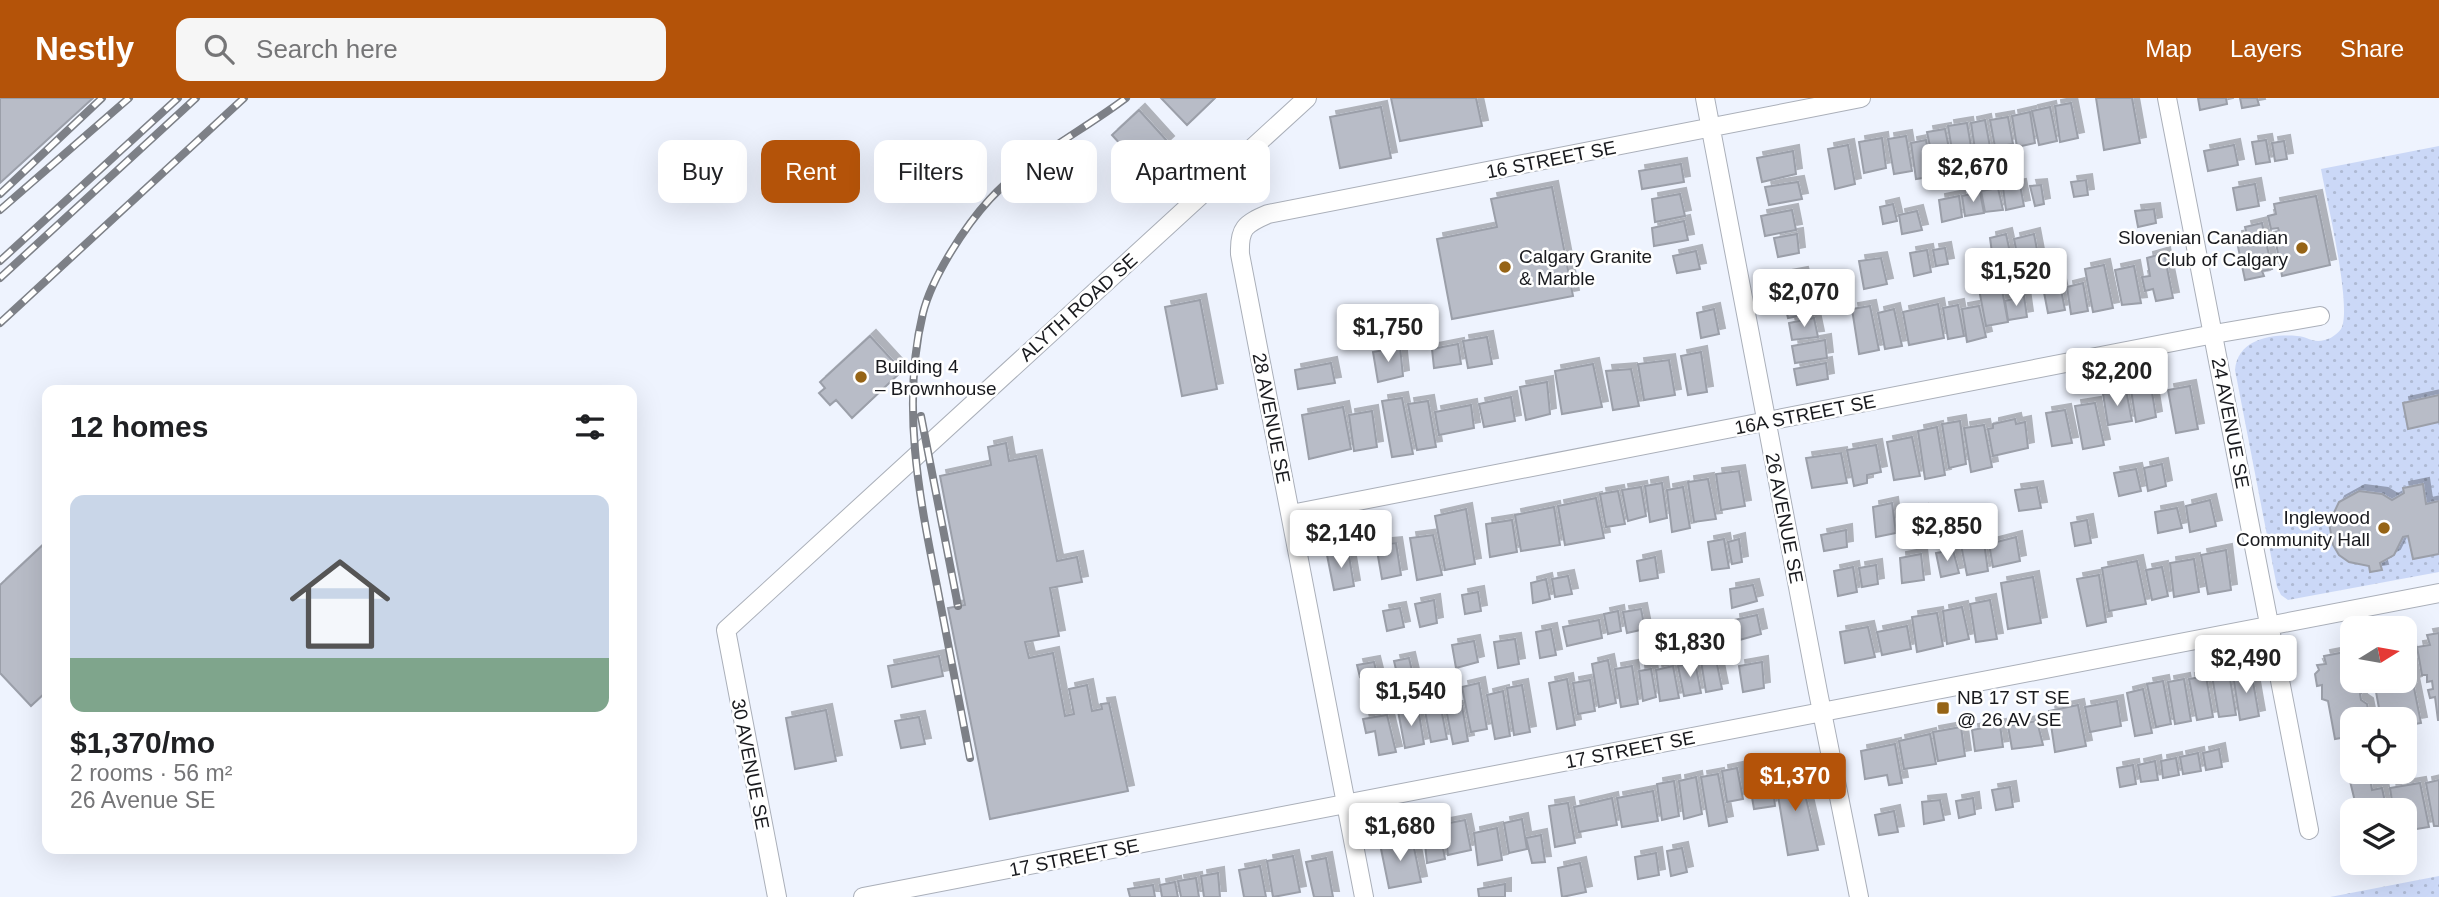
<!DOCTYPE html>
<html lang="en">
<head>
<meta charset="utf-8">
<style>
	:root { --surface:#fff; --page:#f6f6f6; --text:#202124; --muted:#757577; --line:#e0e0e0; --accent:#b45309 }
	body { margin:0; font-family:Helvetica,sans-serif; background:var(--page); color:var(--text); height:100vh; display:flex; flex-direction:column; font-size:26px; white-space:nowrap }
	* { box-sizing:border-box; margin:0 }
	p { font-size:23px; color:var(--muted) }
	.icon { flex:none; width:38px; height:38px; fill:none; stroke:currentColor; stroke-width:2; stroke-linecap:round; stroke-linejoin:round }
	.map { position:relative; flex:1; overflow:hidden }
	.sheet { position:absolute; left:42px; top:287px; width:595px; height:469px; display:flex; flex-direction:column; background:var(--surface); border-radius:14px; box-shadow:0 7px 28px #0002 }
	.sheet>* { flex:none }
	.guide { position:absolute; left:658px; top:42px; width:665px; height:63px; display:flex; gap:14px }
	.needle { width:46px; rotate:79deg }
	.buttons { position:absolute; left:2340px; top:518px; display:grid; gap:14px }
	.buttons a { display:grid; place-items:center; width:77px; height:77px; border-radius:14px; background:var(--surface); box-shadow:0 7px 28px #0002; font-size:35px }
	.price { position:absolute; translate:-50% -60px; padding:0 16px; border-radius:7px; background:#fff; color:#222; font-size:23px; line-height:46px; filter:drop-shadow(0 2px 4px #0008) }
	.price::after { content:''; position:absolute; left:50%; top:42px; width:21px; height:16px; margin-left:-10px; background:inherit; clip-path:polygon(0 0,100% 0,50% 100%) }
	.price.current { background:var(--accent); color:#fff }
	ul { padding:0; list-style:none }
	li { display:grid; align-content:center; gap:14px; height:371px; padding:0 28px }
	li+li { border-top:2px solid var(--line) }
	li span { display:grid; place-items:center; height:217px; border-radius:14px; color:#555 }
	li>.icon { margin-inline-start:auto }
	span .icon { width:126px; height:126px; fill:#fffc; stroke-width:1 }
	li b { font-size:30px }
	h2 { display:flex; justify-content:space-between; align-items:center; height:84px; padding:0 28px; font-size:30px }
	.chip { padding:0 24px; border-radius:14px; background:var(--surface); box-shadow:0 7px 28px #0002; font-size:24px; line-height:63px }
	.chip.current { background:var(--accent); color:#fff }
	header { display:flex; align-items:center; gap:42px; box-sizing:border-box; height:98px; padding:0 35px; background:var(--accent); color:#fff }
	header strong { font-size:33px }
	nav { display:flex; gap:38px; margin-inline-start:auto; font-size:24px }
	.search { width:490px; height:63px; background:var(--page); display:flex; align-items:center; gap:18px; box-sizing:border-box; padding:0 24px; border-radius:14px; color:var(--muted); font-size:26px }
	.map>svg:first-child { display:block }
</style>
</head>
<body>
<header>
<strong>Nestly</strong>
<div class="search"><svg class="icon" aria-label="search" viewBox="0 0 24 24"><circle cx="10" cy="10" r="6"/><path d="M15 15l6 6"/></svg>Search here</div>
<nav><a>Map</a><a>Layers</a><a>Share</a></nav>
</header>
<div class="map">
<svg width="2439" height="799" viewBox="0 0 2439 799">
	<defs>
		<pattern id="grass-dots" width="8" height="8" patternUnits="userSpaceOnUse" patternTransform="scale(1.75)"><rect width="8" height="8" fill="#cbd8f7"/><path d="M2 2h.1M6 6h.1" fill="none" stroke="#aeb9d3" stroke-width="1.8" stroke-linecap="round"/></pattern>
		<filter id="shadow"><feDropShadow dx="6" dy="-6" stdDeviation="0" flood-color="#0004"/></filter>
	</defs>
	<rect width="100%" height="100%" fill="#eef3fe"/>
	<path fill="url(#grass-dots)" d="M2439,48v426l-151,28 -7,-5 -4,-8 -42,-217c3,-31 36,-36 62,-34 7,0 14,5 21,5 9,0 18,-5 23,-12 12,-20 -15,-132 -20,-160z
		M2439,778v21h-109z"/>
	<path fill="#b8bcc7" stroke="#9b9fa9" stroke-width="2" filter="url(#shadow)" d="M0,0h93l-93,85z
		M1161,0h54l-28,27z
		M1391,0h85l6,28 -82,15z
		M2096,0h36l8,45 -36,7z
		M2198,0h28l1,6 -27,6z
		M2240,0h17l2,7 -17,3z
		M2071,5l7,35 -18,4 -5,-36z
		M1381,9l10,51 -51,10 -10,-51z
		M2050,9l7,34 -18,4 -7,-34z
		M1139,12l29,32 -27,25 -29,-32z
		M2030,14l5,31 -18,4 -5,-31z
		M2008,19l5,27 -18,3 -5,-27z
		M1985,22l6,32 -15,4 -5,-33z
		M1967,25l6,35 -19,4 -6,-36z
		M1945,31l5,24 -18,3 -5,-24z
		M1906,38l6,35 -18,3 -6,-35z
		M1882,40l4,30 -22,5 -5,-31z
		M1926,42l4,21h4l2,15 -20,3 -5,-36z
		M2266,42l4,22 -14,2 -4,-22z
		M2284,43l3,18 -12,2 -3,-18z
		M1848,47l7,39 -20,5 -7,-40z
		M2234,47l4,20 -30,6 -4,-20z
		M1793,53l3,23 -34,8 -5,-24z
		M1681,66l3,18 -42,7 -3,-18z
		M2086,82l2,15 -14,2 -3,-15z
		M1798,84l4,17 -33,6 -4,-18z
		M2255,86l4,22 -22,4 -4,-22z
		M2020,87l4,21 -18,4 -3,-22z
		M2041,87l3,19 -9,2 -5,-20z
		M1552,89l21,109 -121,23 -15,-80 60,-12 -6,-28z
		M1998,90l5,22 -18,2 -4,-21z
		M1980,94l4,21 -19,3 -3,-20z
		M1680,96l5,22 -30,6 -3,-23z
		M1959,98l3,21 -20,5 -3,-22z
		M2316,98l14,69 -48,11 -8,-44 5,-1 -1,-3 -7,1 -3,-13 8,-2 -2,-10z
		M1893,106l4,17 -14,3 -3,-17z
		M2154,111l2,14 -18,4 -3,-16z
		M1792,112l4,20 -31,6 -4,-20z
		M1917,113l5,19 -20,4 -3,-19z
		M1684,123l4,19 -34,6 -2,-18z
		M2262,125l10,46 -10,2 2,5 -19,4 -9,-43 11,-2 -2,-8z
		M1797,136l2,19 -21,4 -4,-19z
		M2006,136l5,23 -18,3 -3,-22z
		M2034,136l4,21 -20,4 -4,-20z
		M1945,150l3,16 -12,2 -3,-16z
		M1927,152l4,22 -17,4 -4,-23z
		M1696,153l4,18 -23,4 -4,-17z
		M2164,155l9,45 -17,3 -3,-12 -8,2 -3,-14 8,-1 -3,-18z
		M1881,160l6,26 -23,5 -5,-28z
		M2104,167l9,43 -20,4 -8,-43z
		M2134,168l7,37 -19,2 -7,-35z
		M2057,171l8,41 -17,3 -8,-41z
		M1802,175l5,17 -24,4 -3,-17z
		M2000,181l8,43 -22,4 -8,-42z
		M2083,185l5,28 -17,3 -4,-27z
		M1810,195l4,20 -26,5 -5,-21z
		M2024,198l3,21 -19,3 -3,-19z
		M1200,202l17,89 -35,7 -17,-89z
		M1938,206l6,34 -35,7 -6,-33z
		M1958,207l6,31 -16,3 -5,-31z
		M1870,208l9,44 -20,4 -7,-45z
		M1979,208l7,31 -19,5 -5,-33z
		M1714,211l5,25 -18,4 -4,-25z
		M1894,211l8,37 -17,3 -7,-36z
		M1814,220l4,19 -26,3 -3,-17z
		M870,238l32,35 -50,47 -16,-18 -6,5 -11,-12 6,-5 -5,-6z
		M1487,239l5,27 -24,4 -5,-27z
		M1825,242l2,18 -32,5 -3,-17z
		M1458,246l3,20 -27,4 -2,-19z
		M1400,249l3,29 -25,6 -5,-30z
		M1701,254l6,40 -19,3 -7,-39z
		M1669,262l6,35 -31,5 -6,-36z
		M1331,265l4,20 -37,6 -3,-19z
		M1826,265l2,16 -31,6 -3,-16z
		M1593,266l9,43 -40,7 -7,-43z
		M1631,271l8,37 -26,4 -7,-39z
		M1547,284l3,32 -24,6 -6,-33z
		M2151,288l5,31 -20,5 -5,-32z
		M2190,288l8,43 -22,4 -8,-43z
		M2126,292l6,31 -24,4 -5,-31z
		M2439,297v27l-31,7 -5,-26z
		M1511,299l4,24 -31,6 -5,-23z
		M1402,300l11,56 -21,3 -10,-56z
		M1428,303l8,46 -19,3 -9,-46z
		M2095,305l9,42 -21,4 -8,-43z
		M1471,307l3,23 -35,7 -4,-23z
		M1343,309l8,42 -42,10 -7,-44z
		M2065,312l7,33 -20,3 -6,-33z
		M1372,313l5,36 -23,4 -5,-36z
		M2015,321l1,5 9,-2 3,26 -35,8 -5,-27 5,-1v-4z
		M1960,323l6,43 -17,4 -7,-44z
		M1984,327l8,42 -21,5 -7,-44z
		M1937,329l8,48 -20,4 -7,-48z
		M1912,339l8,39 -26,4 -7,-38z
		M1006,345l3,18 27,-5 21,105 20,-4 5,25 -32,6 9,48 -34,6 4,16 24,-5 12,63 9,-2 -5,-25 18,-4 5,26 10,-2 -1,-5 8,-1 19,88 -138,28 -42,-211 17,-3 -25,-129 51,-11 -3,-18z
		M1876,347l5,27 -14,3v8l-13,3 -7,-36z
		M1841,355l6,30 -35,5 -6,-30z
		M2162,366l4,22 -18,5 -4,-23z
		M2136,371l5,22 -22,5 -5,-23z
		M1739,373l6,35 -24,4 -5,-36z
		M1708,381l8,40 -22,3 -6,-40z
		M1662,385l5,35 -17,4 -5,-36z
		M2423,386l3,20 13,-3v53l-26,5 -5,-23 -5,1 -9,18 -14,8 2,7 -12,2 -1,-6 -20,-4 -10,-7 -6,-10 -4,-22 10,-21 20,-11 23,3 10,6 12,-7 -1,-5z
		M1641,389l5,29 -18,5 -6,-31z
		M1683,389l7,41 -18,4 -5,-42z
		M2037,389l4,21 -22,3 -4,-21z
		M1618,393l7,33 -19,3 -6,-33z
		M1596,400l8,40 -39,7 -7,-39z
		M2210,402l6,26 -26,6 -4,-26z
		M1892,405l4,30 -20,4 -3,-30z
		M1554,409l6,38 -39,6 -6,-36z
		M2177,410l5,20 -24,5 -3,-21z
		M1466,411l9,55 -30,6 -10,-54z
		M1922,412l4,21 -24,4 -3,-21z
		M1512,422l5,32 -27,5 -4,-33z
		M2087,422l4,23 -16,3 -4,-23z
		M1846,432l1,17 -23,4 -3,-16z
		M1433,437l9,40 -25,5 -7,-42z
		M2016,439l4,24 -27,6 -4,-23z
		M1724,441l5,29 -17,2 -4,-28z
		M1739,441l3,23 -10,2 -4,-22z
		M47,443v150l-16,15 -31,-33v-88z
		M1984,444l4,29 -21,4 -6,-30z
		M1396,445l5,32 -19,4 -6,-34z
		M1348,452l6,36 -20,4 -7,-35z
		M1953,452l6,23 -18,4 -5,-24z
		M2226,452l5,40 -23,4 -7,-39z
		M1921,456l3,26 -22,3 -2,-25z
		M1655,459l3,21 -18,3 -3,-20z
		M2194,461l5,33 -25,5 -4,-34z
		M2137,463l9,43 -37,7 -7,-43z
		M1876,467l2,19 -16,3 -3,-19z
		M1853,469l4,25 -19,4 -4,-25z
		M2162,469l6,29 -16,4 -6,-30z
		M2099,477l7,47 -19,4 -10,-47z
		M1568,478l4,18 -17,3 -3,-18z
		M2033,479l8,46 -33,6 -7,-46z
		M1546,481l4,20 -17,4 -2,-20z
		M1753,487l4,16 -25,7 -2,-19z
		M1478,494l3,19 -16,3 -3,-19z
		M1434,502l3,23 -17,4 -5,-23z
		M1990,502l7,39 -21,3 -6,-38z
		M1962,509l7,32 -22,5 -4,-33z
		M1400,510l4,19 -17,4 -4,-20z
		M1641,511l4,20 -18,4 -4,-21z
		M1618,513l3,20 -13,3 -4,-20z
		M1937,515l6,33 -26,6 -5,-35z
		M1757,517l4,19 -25,7 -2,-21z
		M1599,522l3,18 -35,8 -4,-19z
		M1907,528l4,23 -29,6 -5,-23z
		M1868,529l7,30 -30,6 -5,-31z
		M1551,531l5,26 -16,3 -4,-26z
		M2439,535v87h-1l-3,-23 -5,1 -2,-8 5,-1 -1,-8 -5,1v-7h-5l-5,-28 13,-2 -3,-10z
		M1515,541l4,25 -21,4 -4,-26z
		M2408,541l8,43 -3,1 8,40 -17,3v-7h-6l-1,-3 -16,3 -7,-38h30v-41z
		M1474,543l4,21 -22,6 -4,-23z
		M2345,554l2,7h5v22h11l2,9 -5,4 1,6 6,4 3,15h-18v17l-17,3 -7,-38 -6,-2v-14l-5,1 -2,-12 4,-4 -2,-5 9,-1 -2,-8z
		M939,558l4,20 -51,11 -4,-21z
		M1409,560l4,17 -15,3 -4,-17z
		M1716,561l6,30 -16,3 -5,-31z
		M1608,562l8,43 -17,4 -7,-43z
		M1374,564l3,12 -17,3 -3,-12z
		M1695,564l6,31 -17,3 -6,-30z
		M1762,564l2,26 -21,4 -4,-26z
		M1632,568l6,38 -17,3 -6,-38z
		M1673,568l6,32 -19,3 -4,-31z
		M1651,571l5,28 -13,4 -4,-30z
		M2251,572l8,46 -19,4 -7,-45z
		M2229,575l7,42 -17,2 -7,-41z
		M2206,578l7,41 -16,3 -8,-41z
		M1567,581l8,46 -18,4 -8,-46z
		M2184,581l7,42 -16,3 -7,-42z
		M1590,582l5,31 -17,3 -5,-31z
		M2163,583l8,43 -15,3 -9,-43z
		M1479,585l8,46 -16,3 -9,-45z
		M1522,587l8,47 -16,3 -7,-47z
		M2143,591l9,44 -17,3 -8,-43z
		M1503,593l7,45 -15,3 -8,-44z
		M1439,600l8,41 -16,3 -8,-41z
		M2117,603l4,25 -31,6 -5,-25z
		M2078,607l8,41 -31,6 -6,-41z
		M1462,608l6,35 -15,3 -7,-35z
		M1418,610l6,36 -19,4 -7,-37z
		M826,612l10,51 -41,8 -9,-51z
		M1387,617l9,37 -17,3 -4,-24 -9,2 -3,-14z
		M919,619l6,27 -24,4 -6,-27z
		M2037,623l6,24 -31,4 -4,-23z
		M2000,627l3,22 -28,4 -3,-21z
		M1961,629l4,29 -27,5 -5,-29z
		M1930,636l6,30 -32,5 -5,-28z
		M1895,646l7,39 -13,2 -2,-10 -22,4 -4,-28z
		M2219,651l3,18 -16,3 -3,-17z
		M2198,655l3,18 -18,3 -3,-17z
		M2176,660l3,17 -16,3 -2,-17z
		M2155,663l3,19 -17,2 -3,-17z
		M2133,667l3,19 -16,3 -3,-19z
		M1737,670l6,31 -16,3 -5,-31z
		M1799,670l19,82 -30,5 -14,-83z
		M1771,671l4,37 -21,3 -6,-35z
		M1718,676l9,48 -18,4 -8,-49z
		M1696,679l6,37 -18,5 -5,-38z
		M2370,680l2,12 10,-2 3,14 7,-1 -2,-13 30,-5 9,44 -25,4v-21h-47l-7,-29z
		M2439,682v46h-5l-8,-43z
		M1674,683l5,35 -17,4 -5,-36z
		M2010,689l3,20 -17,3 -4,-20z
		M1653,693l5,30 -36,6 -5,-29z
		M1612,700l5,27 -38,7 -5,-25z
		M1973,700l2,16 -16,4 -3,-17z
		M1940,702l4,20 -20,4 -2,-22z
		M1568,705l7,40 -20,4 -6,-41z
		M1894,713l4,21 -19,3 -4,-20z
		M1522,721l5,30 -18,4 -5,-30z
		M1465,722l6,30 -23,5 -4,-31z
		M1497,730l5,32 -24,5 -4,-32z
		M1440,733l5,28 -18,4 -2,-19 -5,1 -2,-9z
		M1541,737l4,27 -13,1 -6,-25z
		M1412,740l9,44 -32,6 -9,-44z
		M1682,750l5,24 -16,4 -4,-25z
		M1656,755l3,22 -21,4 -3,-22z
		M1293,758l7,36 -27,5 -6,-36z
		M1326,760l7,39h-19l-8,-35z
		M1580,765l6,29 -24,5 -4,-29z
		M1260,768l6,31h-22l-5,-27z
		M1218,775l2,24h-16l-3,-21z
		M1196,780l3,19h-18l-3,-16z
		M1175,784l3,15h-16l-2,-12z
		M1505,786v13h-26l-1,-8z
		M1153,787l2,12h-25l-2,-8z"/>
	<g fill="none" stroke-linecap="round" stroke-linejoin="round">
		<defs>
			<path id="street" d="M1705,0l113,594 41,205
				M2167,0l142,732
				M1291,416l923,-180 106,-18
				M777,799l-51,-267 581,-532
				M863,799l1576,-304
				M1364,799l-124,-643c-1,-26 5,-30 28,-40l593,-116"/>
		</defs>
		<use href="#street" stroke="#aaafb9" stroke-width="20"/>
		<use href="#street" stroke="#fff" stroke-width="18"/>
		<defs>
			<path id="rail" d="M0,96l102,-96
				M0,112l129,-112
				M0,163l178,-163
				M0,180l196,-180
				M0,225l244,-225
				M921,318l37,190
				M970,660c-11,-58 -22,-115 -33,-172 -18,-90 -36,-182 -14,-273 9,-36 42,-87 67,-114 39,-42 91,-67 136,-101"/>
		</defs>
		<use href="#rail" stroke="#7d8087" stroke-width="8"/>
		<use href="#rail" stroke="#fff" stroke-width="5" stroke-dasharray="16" stroke-linecap="butt"/>
	</g>
	<g fill="#966416" stroke="#fff" stroke-width="2.5">
		<circle cx="2302" cy="150" r="7"/>
		<circle cx="1505" cy="169" r="7"/>
		<circle cx="861" cy="279" r="7"/>
		<circle cx="2384" cy="430" r="7"/>
		<rect x="1936" y="603" width="14" height="14" rx="3.5"/>
	</g>
	<g text-anchor="middle" stroke-width="5" stroke-linejoin="round" paint-order="stroke">
		<g font-size="19" fill="#191a1e" stroke="#fff">
			<text transform="translate(1551 61) rotate(-11)" y="7">16 STREET SE</text>
			<text transform="translate(1078 209) rotate(-42)" y="7">ALYTH ROAD SE</text>
			<text transform="translate(1805 316) rotate(-11)" y="7">16A STREET SE</text>
			<text transform="translate(1272 320) rotate(79)" y="7">28 AVENUE SE</text>
			<text transform="translate(2231 325) rotate(79)" y="7">24 AVENUE SE</text>
			<text transform="translate(1785 420) rotate(79)" y="7">26 AVENUE SE</text>
			<text transform="translate(1630 651) rotate(-11)" y="7">17 STREET SE</text>
			<text transform="translate(751 666) rotate(79)" y="7">30 AVENUE SE</text>
			<text transform="translate(1074 759) rotate(-11)" y="7">17 STREET SE</text>
		</g>
		<g font-size="19" fill="#191a1e" stroke="#fff" text-anchor="start">
			<text x="2288" y="146" text-anchor="end">Slovenian Canadian<tspan x="2288" dy="22">Club of Calgary</tspan></text>
			<text x="1519" y="165">Calgary Granite<tspan x="1519" dy="22">&amp; Marble</tspan></text>
			<text x="875" y="275">Building 4<tspan x="875" dy="22">– Brownhouse</tspan></text>
			<text x="2370" y="426" text-anchor="end">Inglewood<tspan x="2370" dy="22">Community Hall</tspan></text>
			<text x="1957" y="606">NB 17 ST SE<tspan x="1957" dy="22">@ 26 AV SE</tspan></text>
		</g>
	</g>
</svg>
<div class="buttons">
<a><svg class="needle" viewBox="-14 -14 28 28"><path d="M0-13l5 13h-10z" fill="#e53935"/><path d="M0 13l5-13h-10z" fill="#757577"/></svg></a>
<a><svg class="icon" aria-label="locate" viewBox="0 0 24 24"><circle cx="12" cy="12" r="6"/><path d="M12 2v4M12 18v4M2 12h4M18 12h4"/></svg></a>
<a><svg class="icon" aria-label="layers" viewBox="0 0 24 24"><path d="M12 4l9 5-9 5-9-5zM3 14l9 5 9-5"/></svg></a>
</div>
<b class="price" style="left:1973px;top:106px">$2,670</b>
<b class="price" style="left:2016px;top:210px">$1,520</b>
<b class="price" style="left:1804px;top:231px">$2,070</b>
<b class="price" style="left:1388px;top:266px">$1,750</b>
<b class="price" style="left:2117px;top:310px">$2,200</b>
<b class="price" style="left:1947px;top:465px">$2,850</b>
<b class="price" style="left:1341px;top:472px">$2,140</b>
<b class="price" style="left:1690px;top:581px">$1,830</b>
<b class="price" style="left:2246px;top:597px">$2,490</b>
<b class="price" style="left:1411px;top:630px">$1,540</b>
<b class="price current" style="left:1795px;top:715px">$1,370</b>
<b class="price" style="left:1400px;top:765px">$1,680</b>
<div class="guide">
<a class="chip">Buy</a>
<a class="chip current">Rent</a>
<a class="chip">Filters</a>
<a class="chip">New</a>
<a class="chip">Apartment</a>
</div>
<section class="sheet">
<h2>12 homes<svg class="icon" aria-label="filters" viewBox="0 0 24 24"><path d="M4 7h16M4 17h16"/><circle cx="9" cy="7" r="2"/><circle cx="15" cy="17" r="2"/></svg></h2>
<ul>
<li><span style="background:linear-gradient(#c9d6e8 75%,#7fa58c 0)"><svg class="icon" aria-label="home" viewBox="0 0 24 24"><path d="M3 11l9-7 9 7M6 9v11h12V9"/></svg></span><div><b>$1,370/mo</b><p>2 rooms · 56 m²</p><p>26 Avenue SE</p></div></li>
</ul>
</section>
</div>
</body>
</html>
